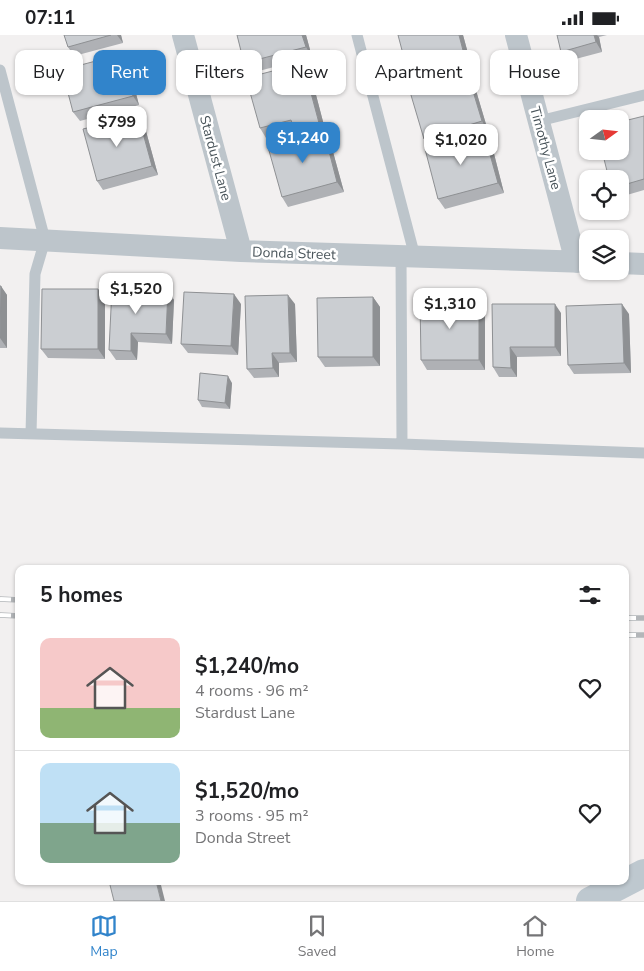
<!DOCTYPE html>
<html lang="en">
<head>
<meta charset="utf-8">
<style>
	:root { --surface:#fff; --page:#f6f6f6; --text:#202124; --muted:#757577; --line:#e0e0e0; --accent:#3184cb }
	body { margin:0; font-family:"Nunito Sans",sans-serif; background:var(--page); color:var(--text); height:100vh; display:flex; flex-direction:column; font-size:19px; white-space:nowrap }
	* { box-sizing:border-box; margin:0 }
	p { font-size:16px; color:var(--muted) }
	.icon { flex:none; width:28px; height:28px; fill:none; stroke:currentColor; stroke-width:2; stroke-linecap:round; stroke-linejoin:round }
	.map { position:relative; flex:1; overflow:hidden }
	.drawer { position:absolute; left:15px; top:530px; width:614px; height:320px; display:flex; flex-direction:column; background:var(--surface); border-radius:10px; box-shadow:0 1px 4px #0004 }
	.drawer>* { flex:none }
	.hud { position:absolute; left:15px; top:15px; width:615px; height:45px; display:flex; gap:10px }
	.needle { width:32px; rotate:75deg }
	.fabs { position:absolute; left:579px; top:75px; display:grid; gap:10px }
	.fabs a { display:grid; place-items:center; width:50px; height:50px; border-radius:10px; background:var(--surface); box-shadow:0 1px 4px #0004; font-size:25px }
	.price { position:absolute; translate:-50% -42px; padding:0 11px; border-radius:10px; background:#fff; color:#222; font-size:16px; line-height:32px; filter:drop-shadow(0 1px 2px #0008) }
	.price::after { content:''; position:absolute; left:50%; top:30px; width:15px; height:11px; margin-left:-8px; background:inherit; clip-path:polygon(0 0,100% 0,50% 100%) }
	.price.selected { background:var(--accent); color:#fff }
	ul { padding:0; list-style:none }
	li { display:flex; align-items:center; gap:15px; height:125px; padding:0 25px }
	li+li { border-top:1px solid var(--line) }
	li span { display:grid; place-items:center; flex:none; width:140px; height:100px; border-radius:10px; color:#555 }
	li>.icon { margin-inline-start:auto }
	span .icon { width:60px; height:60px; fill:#fffc; stroke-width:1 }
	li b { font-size:21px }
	h2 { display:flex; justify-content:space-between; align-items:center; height:60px; padding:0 25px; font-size:21px }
	.chip { padding:0 18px; border-radius:10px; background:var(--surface); box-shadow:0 1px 4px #0004; font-size:18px; line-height:45px }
	.chip.selected { background:var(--accent); color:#fff }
	.status { display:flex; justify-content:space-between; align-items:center; height:35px; padding:0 25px; background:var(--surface); direction:ltr }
	.status svg { height:14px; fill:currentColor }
	.dock { display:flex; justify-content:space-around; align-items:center; height:70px; border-top:1px solid var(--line); background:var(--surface); font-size:14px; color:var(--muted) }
	.dock a { display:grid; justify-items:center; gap:2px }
	.dock .selected { color:var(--accent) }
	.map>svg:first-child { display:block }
</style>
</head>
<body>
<div class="status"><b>07:11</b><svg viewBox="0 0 49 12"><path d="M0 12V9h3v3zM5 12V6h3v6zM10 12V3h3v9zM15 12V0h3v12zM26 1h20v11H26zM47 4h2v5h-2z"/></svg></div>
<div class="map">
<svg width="644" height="866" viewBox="0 0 644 866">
	<rect width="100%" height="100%" fill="#f2f0f0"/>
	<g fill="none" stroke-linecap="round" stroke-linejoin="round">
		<path stroke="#bdc5cb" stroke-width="11" d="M357,0l58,222
			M0,35l45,170 -10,34 -4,160
			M539,86l105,-26
			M401,221l1,188
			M0,398l402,11 242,9"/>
		<path stroke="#bdc5cb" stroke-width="22" d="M183,0l58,216
			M516,0l60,227
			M0,203l241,13 347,11
			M620,228l24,1"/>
		<path stroke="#bec8cf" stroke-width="28" d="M590,866l54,-28"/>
		<defs>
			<path id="rail" d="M0,564l19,1
				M0,580l19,1
				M625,583h19
				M625,600h19"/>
		</defs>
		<use href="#rail" stroke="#b3b6b9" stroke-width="5.5"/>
		<use href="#rail" stroke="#fff" stroke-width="4" stroke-dasharray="11" stroke-linecap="butt"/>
	</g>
	<path fill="#afb1b5" d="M64,0h57l2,8 -49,13 -6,-9z
		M237,0h69l6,22 -61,16 -7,-10z
		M463,0l9,33 -5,1 5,8 16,54 -39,11 35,-9 7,9 13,51 -59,16 -7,-10 -8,-51 -6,-9 -9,-56 -7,-10z
		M557,0h50l-8,2 3,15 -34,9 -7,-9z
		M128,28l11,42 -59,16 -7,-9z
		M303,28l7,9 16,61h-1l5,8 14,51 -56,15 -6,-10 18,-59 -6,-8 -28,8 -6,-10z
		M644,81v74l-24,7v-18z
		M144,89l14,51 -55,15 -6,-9z
		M0,251l7,9v53h-7z
		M168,255l6,10 -2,44 -34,-2 -1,18h-21l-7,-10z
		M373,262l7,10v59l-55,1 -7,-10z
		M105,264v60l-57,-1 -7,-9z
		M241,269l-3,51 -50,-2 -7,-9z
		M295,269l2,58 -18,1v14l-25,1 -7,-9z
		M492,269l69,9v43l-44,1v20h-18l-6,-10z
		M485,274v61h-58l-6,-10z
		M629,279l2,59 -57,1 -6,-9z
		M232,348l-2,26 -28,-2 -4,-7z"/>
	<path fill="#8e9093" d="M117,0h4l2,8z
		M302,0h4l6,22 -6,-10z
		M459,0h4l9,33 -7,-10z
		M594,0h3l2,2 3,15 -6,-10z
		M122,19l6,9 11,42 -6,-9z
		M303,28l7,9 16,61 -7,-10z
		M466,33l6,9 16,54 -6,-10z
		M138,80l6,9 14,51 -6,-9z
		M324,97l6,9 14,51 -7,-10z
		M484,98l7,9 13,51 -6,-10z
		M1,251l6,9v53l-7,-10z
		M98,254l7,10v60l-7,-10z
		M168,255l6,10 -2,44 -6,-10z
		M234,259l7,10 -3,51 -7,-9z
		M288,260l7,9 2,58 -7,-9z
		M373,262l7,10v59l-7,-9z
		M479,265l6,9v61l-6,-10z
		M555,269l6,9v43l-6,-9z
		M622,269l7,10 2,59 -7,-10z
		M131,298l7,9 -1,18 -6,-9z
		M510,312l7,10v20l-6,-9z
		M272,318l7,10v14l-6,-9z
		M228,341l4,7 -2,26 -5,-6z
		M156,846h4l5,20h-4z"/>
	<path fill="#cbced2" stroke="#8e9093" d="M64,0h47l-43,12z
		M237,0h65l4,12 -62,16z
		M398,0h61l6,23 -57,15z
		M557,0h37l2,7 -35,10z
		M122,19l11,42 -60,16 -11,-42z
		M303,28l16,60 -25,7 -3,-10 -31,8 -14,-50z
		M466,33l16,53 -58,18 -16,-54z
		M138,80l14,51 -55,15 -14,-52z
		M644,81v63l-24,7v-7h-11l-7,-28h18v-29z
		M324,97l13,50 -55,15 -14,-50z
		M484,98l14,50 -60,16 -13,-50z
		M0,251h1l-1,52z
		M112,253l56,2 -2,44 -35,-1v18l-22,-1z
		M42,254h56v60h-57z
		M184,257l50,2 -3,52 -50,-2z
		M288,260l2,58h-18l1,15 -26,1 -2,-73z
		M373,262v60h-55l-1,-59z
		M420,265h59v60h-58z
		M492,269h63v43h-45l1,21 -18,-1z
		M622,269l2,59 -56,2 -2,-59z
		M200,338l28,3 -3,27 -27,-3z
		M109,846h47l5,20h-47z"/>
	<g text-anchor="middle" stroke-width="5" stroke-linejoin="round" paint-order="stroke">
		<g font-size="14" fill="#4a555b" stroke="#fff">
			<text transform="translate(546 113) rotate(75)" y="5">Timothy Lane</text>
			<text transform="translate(216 123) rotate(75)" y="5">Stardust Lane</text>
			<text transform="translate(294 218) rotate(2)" y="5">Donda Street</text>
		</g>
	</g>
</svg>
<div class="fabs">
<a><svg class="needle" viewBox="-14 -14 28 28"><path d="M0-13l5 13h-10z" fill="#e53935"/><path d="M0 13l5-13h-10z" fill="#757577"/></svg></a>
<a><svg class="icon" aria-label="locate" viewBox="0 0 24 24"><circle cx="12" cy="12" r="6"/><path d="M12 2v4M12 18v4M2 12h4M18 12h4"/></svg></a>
<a><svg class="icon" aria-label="layers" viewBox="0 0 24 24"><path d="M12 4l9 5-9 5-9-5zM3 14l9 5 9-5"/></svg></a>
</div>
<b class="price" style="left:117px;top:113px">$799</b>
<b class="price selected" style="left:303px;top:129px">$1,240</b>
<b class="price" style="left:461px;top:131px">$1,020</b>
<b class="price" style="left:136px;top:280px">$1,520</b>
<b class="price" style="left:450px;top:295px">$1,310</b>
<div class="hud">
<a class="chip">Buy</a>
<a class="chip selected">Rent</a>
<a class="chip">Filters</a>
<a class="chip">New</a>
<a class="chip">Apartment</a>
<a class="chip">House</a>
</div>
<section class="drawer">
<h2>5 homes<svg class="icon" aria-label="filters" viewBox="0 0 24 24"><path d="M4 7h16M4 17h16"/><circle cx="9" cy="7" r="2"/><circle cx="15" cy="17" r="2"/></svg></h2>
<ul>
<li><span style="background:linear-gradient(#f6c9c9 70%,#8fb573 0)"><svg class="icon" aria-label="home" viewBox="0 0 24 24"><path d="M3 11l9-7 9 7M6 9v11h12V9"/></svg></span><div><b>$1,240/mo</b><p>4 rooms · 96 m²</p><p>Stardust Lane</p></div><svg class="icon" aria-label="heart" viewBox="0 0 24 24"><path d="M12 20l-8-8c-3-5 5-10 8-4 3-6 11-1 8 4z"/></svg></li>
<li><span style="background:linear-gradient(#bfe0f5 60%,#7fa58c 0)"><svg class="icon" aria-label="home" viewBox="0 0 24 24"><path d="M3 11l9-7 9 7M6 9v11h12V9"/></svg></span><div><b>$1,520/mo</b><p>3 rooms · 95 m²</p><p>Donda Street</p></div><svg class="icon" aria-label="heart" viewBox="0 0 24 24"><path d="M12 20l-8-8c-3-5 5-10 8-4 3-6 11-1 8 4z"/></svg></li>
</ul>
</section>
</div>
<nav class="dock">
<a class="selected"><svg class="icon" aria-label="map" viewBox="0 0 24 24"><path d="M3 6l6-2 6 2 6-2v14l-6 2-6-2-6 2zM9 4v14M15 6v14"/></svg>Map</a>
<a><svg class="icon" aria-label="saved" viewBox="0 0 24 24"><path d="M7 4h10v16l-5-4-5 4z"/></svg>Saved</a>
<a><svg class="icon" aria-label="home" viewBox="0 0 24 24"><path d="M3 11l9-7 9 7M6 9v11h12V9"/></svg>Home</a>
</nav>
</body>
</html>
